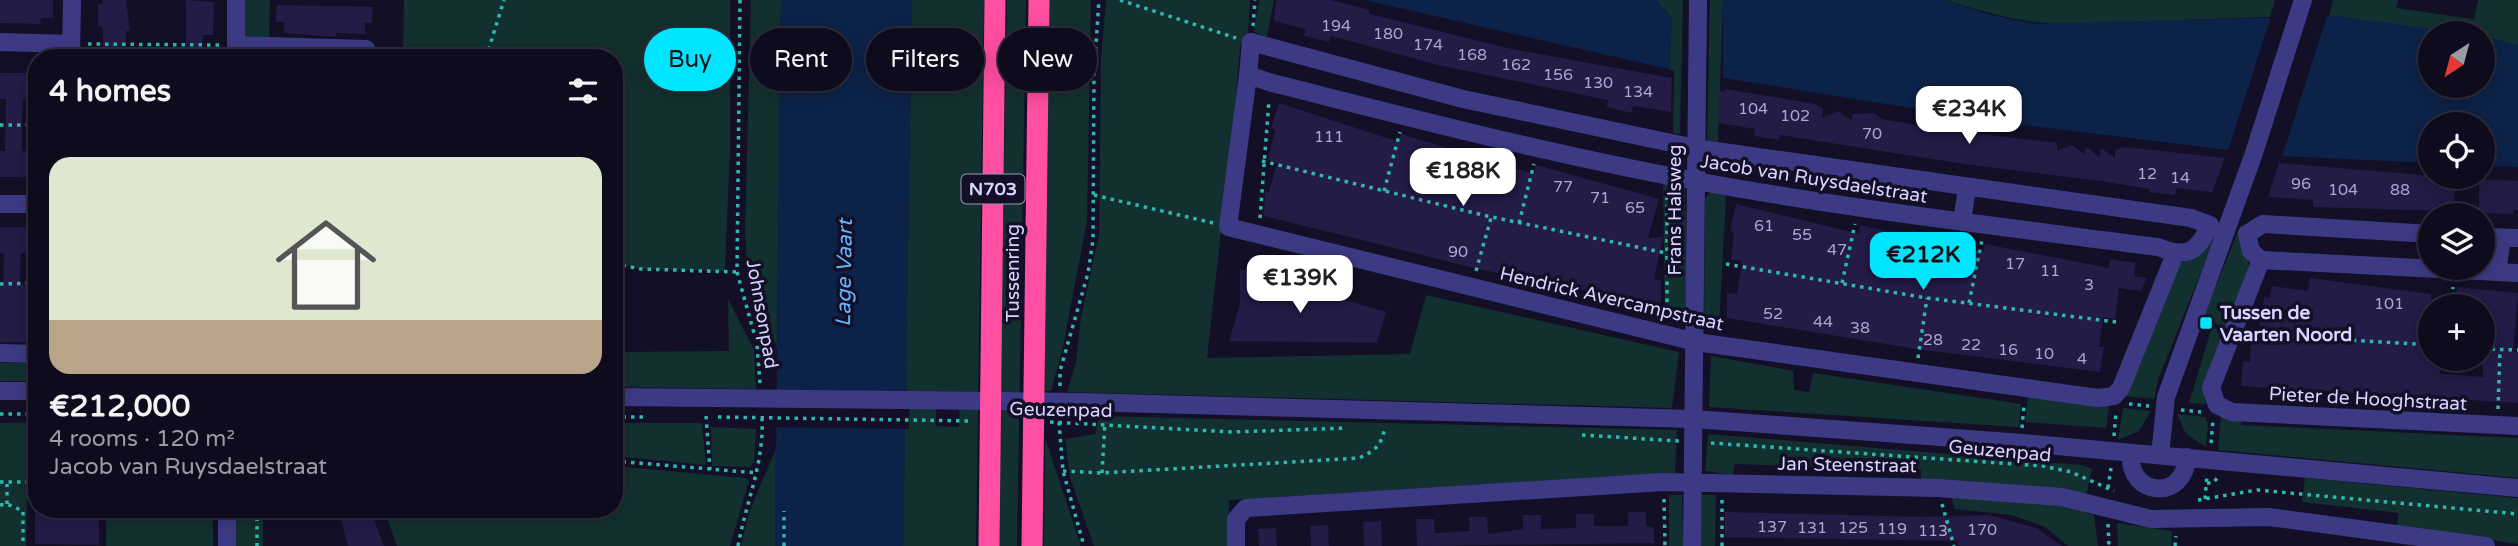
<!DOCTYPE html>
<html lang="en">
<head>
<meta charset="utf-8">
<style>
	:root { --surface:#0e0b1c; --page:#171425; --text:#f1f3f6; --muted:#9b9ba3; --line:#2e2b3b; --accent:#00e5ff }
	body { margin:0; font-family:"Varela Round",sans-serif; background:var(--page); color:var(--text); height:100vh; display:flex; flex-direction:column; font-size:26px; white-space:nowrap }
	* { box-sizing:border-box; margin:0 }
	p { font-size:23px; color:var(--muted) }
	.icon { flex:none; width:38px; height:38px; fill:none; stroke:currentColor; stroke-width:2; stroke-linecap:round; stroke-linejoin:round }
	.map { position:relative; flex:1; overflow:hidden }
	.sheet { position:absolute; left:28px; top:49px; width:595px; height:469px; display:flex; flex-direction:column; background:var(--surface); border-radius:28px; box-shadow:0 4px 18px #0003,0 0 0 2px var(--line) }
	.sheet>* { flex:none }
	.top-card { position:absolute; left:644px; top:28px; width:665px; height:63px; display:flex; gap:14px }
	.needle { width:46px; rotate:216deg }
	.fabs { position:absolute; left:2418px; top:21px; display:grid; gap:14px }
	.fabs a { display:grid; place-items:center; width:77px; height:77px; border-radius:50%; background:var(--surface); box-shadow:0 4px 18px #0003,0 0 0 2px var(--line); font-size:35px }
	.price { position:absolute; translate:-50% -60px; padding:0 16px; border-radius:14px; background:#fff; color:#222; font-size:23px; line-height:46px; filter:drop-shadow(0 2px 4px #0008) }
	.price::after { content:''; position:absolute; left:50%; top:42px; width:21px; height:16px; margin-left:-10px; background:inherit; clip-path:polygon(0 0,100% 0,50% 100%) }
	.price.on { background:var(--accent); color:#111 }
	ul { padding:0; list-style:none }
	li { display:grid; align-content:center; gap:14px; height:371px; padding:0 21px }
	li+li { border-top:2px solid var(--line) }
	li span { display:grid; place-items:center; height:217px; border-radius:21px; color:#555 }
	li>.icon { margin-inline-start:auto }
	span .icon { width:126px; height:126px; fill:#fffc; stroke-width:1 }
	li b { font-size:30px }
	h2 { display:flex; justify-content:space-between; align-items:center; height:84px; padding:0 21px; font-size:30px }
	.chip { padding:0 24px; border-radius:32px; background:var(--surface); box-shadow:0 4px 18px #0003,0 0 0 2px var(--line); font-size:24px; line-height:63px }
	.chip.on { background:var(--accent); color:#111 }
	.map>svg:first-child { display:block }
</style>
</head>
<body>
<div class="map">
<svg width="2518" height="546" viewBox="0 0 2518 546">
	<rect width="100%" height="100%" fill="#130f26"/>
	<path fill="#12302f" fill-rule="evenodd" d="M245,0h25l-1,37 -25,-1z
		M404,0h326v148l-5,123 -85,-2 -19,-4 -2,87 110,-1 -1,-52 26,51 2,39 -142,-2v-329h-211z
		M751,0h30l-4,347 -20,-36 -9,-32 -3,-48z
		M912,0h72l-8,546h-73zM936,392h24l-1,35 -23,-1z
		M1007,0h19l-9,546h-20z
		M1046,0h45l-4,221 -24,126 -12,44h-6z
		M1106,0h144l-2,36 -8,11 -12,148 -9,34 2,3 -14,126 203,-4 16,-59 253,57 -7,56 -605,-16 9,-30 5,-45 18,-82 2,-176z
		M1259,0h15l-7,37 -13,-5z
		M1656,0h27l-3,134 -7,-1 1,-62 -5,-2 3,-51z
		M1710,0h13l-5,144 -11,-3z
		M1945,0h330l-5,17 -206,7c-42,0 -78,-12 -119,-24z
		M2333,0h65l-2,8 78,11 4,-19h40v45l-35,-8v-4h-24l-130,-17z
		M1663,182l22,5 3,135 -23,-4z
		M1711,191l15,4 -7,134 -15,-4 1,-126z
		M2241,224l9,47 -24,57 -23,-10z
		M2213,242l-55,138 -4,19 -31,-3 53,-129z
		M2212,327l13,4 -22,56 3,17 -17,-1z
		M1711,356l82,15 1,19 15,2 4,-19 208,31 -2,23 -310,-20z
		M0,363h37v18h-37z
		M2028,396l81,9 -3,23 -81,-6z
		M2123,408l28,3 -12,20 -21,9z
		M2177,414l28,3 3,7 -2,23 -20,-13z
		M2221,415l20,3v7l277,13v40l-300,-28z
		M1099,416l578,14 -2,43 -446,27 -1,46h-134l-24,-69 -5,-38 30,-5z
		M37,422v72h-10l-1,52h-26v-123z
		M702,423l4,42 -92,-9v-33z
		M711,427l45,2 -2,33 -4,5 -38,-1z
		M1708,434l373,31 11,4 -6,27 -165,-17v-9l-186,-6 -2,11 -28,-4z
		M1045,438l35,105v3h-36z
		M776,448l-1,98h-34l9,-36z
		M614,466l132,12 3,3 -19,65h-333l-13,-37h230z
		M2305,478l213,20v46l-121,-17 2,-14 -97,-11z
		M1950,494l117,10 27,11 4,31h-30l-23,-19 -33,-12 -57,-6z
		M1669,495h13l1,51h-14z
		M1700,495h16l-1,51h-16z
		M106,509h107v37h-107z
		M235,511h28v35h-27z
		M2117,523l55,8 -1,15h-53z"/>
	<path fill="#0c2248" d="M781,0h131l-9,546h-128z
		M1364,0h292l16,18 -3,51z
		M1723,0h222l46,15 44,9 301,-8 123,17h-28v53h52v-49l35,8v122l-35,-1v-42h-52v39l-149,-7c-17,-13 -34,-11 -54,-6l-229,-28 -276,-44z"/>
	<path fill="#130f26" d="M2272,13h56l-47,147 -12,-10 -22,-1 -20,5z
		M773,390l137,2 -1,37 -136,-2z"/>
	<path fill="#241b47" d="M0,0h53v18h-12l-1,6 -40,-1z
		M103,0h23l4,31h-4v27h-23v-31l-5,-1v-22h5z
		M186,0l28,2 -1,33h-10l-1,23h-16z
		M1276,0h54l40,10 -1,4 143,35 160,29 -1,34 -38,-6 -1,7 -25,-6 1,-7 -170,-35 -107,-29 -2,6 -25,-6 2,-7 -32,-8z
		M277,5l96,2 -1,16h-7v11l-29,-1v4l-52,-4v-11h-8z
		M0,73h37v26h-14l-1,24v28h15v26h-37v-26h5l1,-52h-6z
		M1725,89l91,15 7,5 -1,9 16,-7 14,10v-7l22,-1 7,6 59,10 117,14v8l15,-6 12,9 2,-7 14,10 1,-9 14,10v-8l9,-3 101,11 -13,34 -36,-4 -1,7 -25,-3v-3l-50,-8 -136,-17 -184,-29 -1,5 -25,-4 1,-7 -36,-6v-32l6,1z
		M1279,103l120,39 2,-8 133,40 2,-9 123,34 -11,39 15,-1 -9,42 7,1v26l-183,-37 -214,-53 1,-25 4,1 8,-29 -9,-3 7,-30 -4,-2z
		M2279,163l177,15 -3,33 -140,-4v-7l-45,-3z
		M2479,179l39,2v29h-5v4l-34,-1z
		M1736,204l123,30 1,-9 123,27 2,-8 124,24 1,-9 26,4 -2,13 13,2 -6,13 -22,-3 -4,31 -12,-2 -4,30h5l-4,25 -184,-23 -189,-31v-25l10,1 5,-33 -11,-2 3,-27 -4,-1z
		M0,227h37v26h-16l-1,32h17v58l-37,-1v-55h3l1,-34h-4z
		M1240,269l146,43 -9,31 -148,-2 11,-36z
		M2310,278l121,16v65h11l-2,15 18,1 25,2v-71h-28l2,-19 61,6 -5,59h5v51l-277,-17 2,-25 7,1 1,-27 7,1 6,-39 6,1 2,-12 36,5z
		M35,509h64v36l-64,-1z
		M338,509h32l14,37h-36z
		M1628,512h18v14l8,2v15l-237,3 -1,-27h18l1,14 35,-2 -1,-14h18l1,17 35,-5v-14h18v14l35,-1v-14h18v12h34z
		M1725,512l202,5 63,-2 46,13 26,18h-103l-1,-5 -233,-4z
		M1381,521l1,25h-18l-1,-24z
		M1328,525l1,21h-18l-1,-20z
		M1276,528l1,18h-18l-1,-17z"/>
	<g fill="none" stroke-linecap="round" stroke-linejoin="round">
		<path stroke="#2fb8b0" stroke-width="3.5" stroke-dasharray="3.5 5" stroke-linecap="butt" d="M740,0l-3,272 20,72 3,40
			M1120,0l116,38
			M1253,26l2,-26
			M88,44l132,1
			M486,58l18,-58
			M0,125h37
			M1262,161l225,55 179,37
			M1384,191l16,-59
			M1094,195l119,28
			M1260,218l9,-118
			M1519,223l15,-59
			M614,264l27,5 96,3
			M1726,264l201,34 189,24
			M1476,271l15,-53
			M1842,283l13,-59
			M0,284l37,-1
			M1969,303l13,-63
			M2451,306l2,-19
			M1667,319v-129
			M2251,334l180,11
			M2483,349l35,1
			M1918,358l9,-60
			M1060,386v-15l28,-98 5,-33 1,-167 5,-73
			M2129,404l20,2
			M2498,409l2,-59
			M2181,410l20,2
			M0,414h37
			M706,416l4,54
			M614,417h30
			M718,417l254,4
			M1050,422l182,10 115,-4
			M1059,422l4,49 21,75
			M2022,428l2,-23
			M1582,435l97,6
			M2114,436l2,-24
			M1711,443l332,23 28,6 43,19
			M2211,443l2,-23
			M614,461l144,12
			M1063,471l39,2 257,-15c17,-8 22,-12 26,-31
			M1102,473l3,-51
			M0,482h37
			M2207,483h6l6,-7
			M2108,488l3,-20
			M1664,499l1,47
			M2205,499l2,-24
			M2198,500l59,-10 261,24
			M7,504v-20
			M1942,504l12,42
			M0,505l7,-1 16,7v35
			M257,509v37
			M2108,524l1,22
			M738,546c8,-44 26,-82 24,-127
			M784,546v-35
			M1722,546v-47
			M2175,546l1,-10"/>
		<path stroke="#3d3a85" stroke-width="18" d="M0,42l71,2
			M1251,42l212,57 232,49 496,70 19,7c-13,27 -22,34 -52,22 -154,-20 -309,-38 -462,-66 -143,-26 -284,-63 -424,-98l-24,-8z
			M236,45l130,4
			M71,58l1,-58
			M236,58v-58
			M1248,75l-20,152 468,115 402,56 16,-2 7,-8 54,-134
			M0,204h37
			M1962,222l5,-34
			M2431,234l-168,-10 -16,10 4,17 10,9 257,13
			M2483,237l35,1
			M2261,260l-50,128 6,17 15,7 286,14
			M2497,272l5,-34
			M0,353l37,1
			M0,391h37
			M614,397l469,5 611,17 329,24 495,45
			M2131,453c-4,44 54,49 56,4
			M2160,455l6,-58 88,-244 49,-153
			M227,509v37
			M1236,546v-27l10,-11 417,-26 275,6 124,9 89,22 118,-2 217,29
			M1692,546l6,-546"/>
		<path stroke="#ff4fa3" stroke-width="21" d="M989,546l6,-546
			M1032,546l7,-546"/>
	</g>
	<rect fill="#00e5ff" stroke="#130f26" stroke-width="2.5" x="2199" y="316" width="14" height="14" rx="3.5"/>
	<g text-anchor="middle" stroke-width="7" stroke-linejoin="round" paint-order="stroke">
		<g font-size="16" fill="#aca6d1">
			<text x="1336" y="31">194</text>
			<text x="1388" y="39">180</text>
			<text x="1428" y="50">174</text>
			<text x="1472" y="60">168</text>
			<text x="1516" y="70">162</text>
			<text x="1558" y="80">156</text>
			<text x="1598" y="88">130</text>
			<text x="1638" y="97">134</text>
			<text x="1753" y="114">104</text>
			<text x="1795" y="121">102</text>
			<text x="1872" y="139">70</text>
			<text x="1329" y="142">111</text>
			<text x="2147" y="179">12</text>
			<text x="2180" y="183">14</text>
			<text x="2301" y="189">96</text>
			<text x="1563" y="192">77</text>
			<text x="2343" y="195">104</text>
			<text x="2400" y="195">88</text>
			<text x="1600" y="203">71</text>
			<text x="1635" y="213">65</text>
			<text x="1764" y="231">61</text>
			<text x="1802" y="240">55</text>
			<text x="1837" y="255">47</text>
			<text x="1458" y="257">90</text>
			<text x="2015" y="269">17</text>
			<text x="2050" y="276">11</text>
			<text x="2089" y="290">3</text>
			<text x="2389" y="309">101</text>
			<text x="1773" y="319">52</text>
			<text x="1823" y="327">44</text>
			<text x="1860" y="333">38</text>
			<text x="1933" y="345">28</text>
			<text x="1971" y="350">22</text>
			<text x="2008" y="355">16</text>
			<text x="2044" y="359">10</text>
			<text x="2082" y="364">4</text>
			<text x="1772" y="532">137</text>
			<text x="1812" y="533">131</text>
			<text x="1853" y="533">125</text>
			<text x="1892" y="534">119</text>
			<text x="1982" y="535">170</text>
			<text x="1933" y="536">113</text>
		</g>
		<rect fill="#130f26" stroke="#9e99be" stroke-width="2" x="961.5" y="174.5" width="63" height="29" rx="5"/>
		<g font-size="18" font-weight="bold" fill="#d9d4ff">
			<text x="993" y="195">N703</text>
		</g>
		<g font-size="19" fill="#d9d4ff" stroke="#130f26">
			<text transform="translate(1814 178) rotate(9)" y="7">Jacob van Ruysdaelstraat</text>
			<text transform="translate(1674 210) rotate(-90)" y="7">Frans Halsweg</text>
			<text transform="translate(1012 273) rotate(-90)" y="7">Tussenring</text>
			<text transform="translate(1612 298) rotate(13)" y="7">Hendrick Avercampstraat</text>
			<text transform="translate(763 314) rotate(80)" y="7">Johnsonpad</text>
			<text transform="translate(2368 398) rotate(3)" y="7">Pieter de Hooghstraat</text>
			<text transform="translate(1061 409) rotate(1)" y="7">Geuzenpad</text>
			<text transform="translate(2000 450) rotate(5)" y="7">Geuzenpad</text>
			<text transform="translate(1847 464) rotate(1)" y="7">Jan Steenstraat</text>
		</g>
		<g font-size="19" font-weight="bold" fill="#d9d4ff" stroke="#130f26" text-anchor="start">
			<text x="2220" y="319">Tussen de<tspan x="2220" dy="22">Vaarten Noord</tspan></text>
		</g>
		<g font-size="21" font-style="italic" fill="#62b6ff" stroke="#130f26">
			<text transform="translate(844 273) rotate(-89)" y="7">Lage Vaart</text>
		</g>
	</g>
</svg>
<div class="fabs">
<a><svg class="needle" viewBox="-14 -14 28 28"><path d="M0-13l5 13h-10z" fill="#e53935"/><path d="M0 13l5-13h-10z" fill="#9b9ba3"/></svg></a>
<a><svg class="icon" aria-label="locate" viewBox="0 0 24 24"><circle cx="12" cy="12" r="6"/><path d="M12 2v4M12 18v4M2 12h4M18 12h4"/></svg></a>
<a><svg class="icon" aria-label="layers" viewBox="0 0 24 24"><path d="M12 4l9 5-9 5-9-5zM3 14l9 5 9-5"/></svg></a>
<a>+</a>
</div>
<b class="price" style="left:1969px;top:146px">€234K</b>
<b class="price" style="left:1463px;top:208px">€188K</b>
<b class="price on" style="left:1923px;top:292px">€212K</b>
<b class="price" style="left:1300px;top:315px">€139K</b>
<div class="top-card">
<a class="chip on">Buy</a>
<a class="chip">Rent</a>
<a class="chip">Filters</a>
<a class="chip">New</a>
</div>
<section class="sheet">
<h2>4 homes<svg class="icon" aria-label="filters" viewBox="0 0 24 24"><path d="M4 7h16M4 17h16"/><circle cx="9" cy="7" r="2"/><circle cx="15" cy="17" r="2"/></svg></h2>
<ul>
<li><span style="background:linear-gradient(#dfe7d0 75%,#b9a48a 0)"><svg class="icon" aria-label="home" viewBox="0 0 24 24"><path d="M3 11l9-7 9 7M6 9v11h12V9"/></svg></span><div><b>€212,000</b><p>4 rooms · 120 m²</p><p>Jacob van Ruysdaelstraat</p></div></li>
</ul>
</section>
</div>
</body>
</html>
